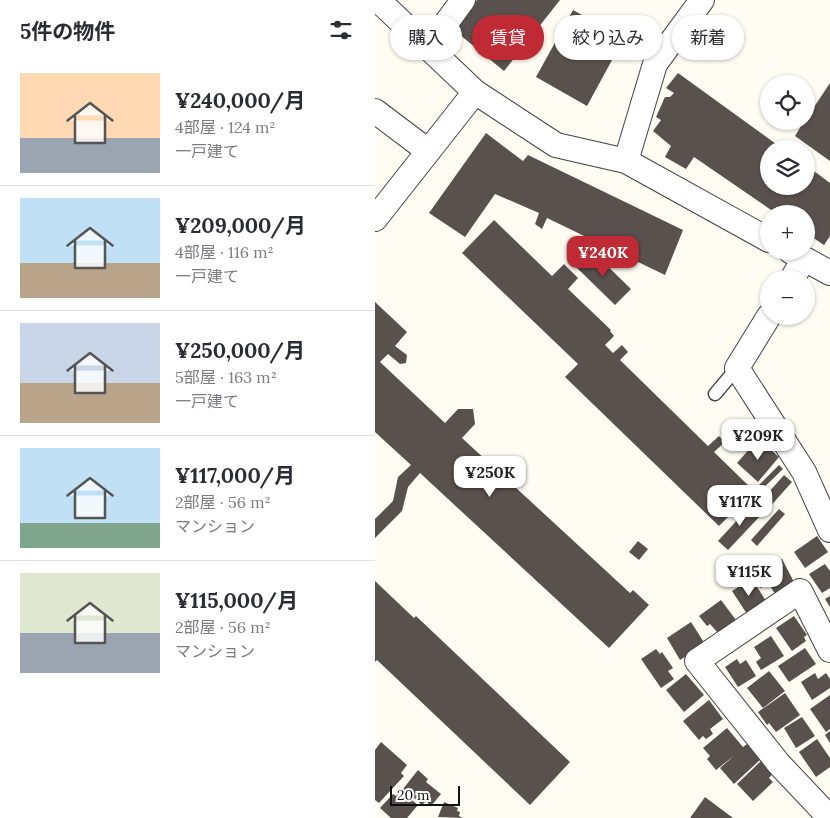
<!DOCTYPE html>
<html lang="ja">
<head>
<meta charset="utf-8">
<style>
	:root { --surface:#fff; --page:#f2f2f3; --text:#2b2b33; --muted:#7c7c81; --line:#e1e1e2; --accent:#bf2a34 }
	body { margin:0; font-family:Lora,"Noto Sans JP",serif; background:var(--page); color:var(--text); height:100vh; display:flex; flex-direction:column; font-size:19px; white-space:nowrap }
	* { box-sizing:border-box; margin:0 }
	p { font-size:16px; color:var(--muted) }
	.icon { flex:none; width:28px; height:28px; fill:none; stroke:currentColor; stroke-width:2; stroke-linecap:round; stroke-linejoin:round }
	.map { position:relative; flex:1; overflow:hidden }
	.side { display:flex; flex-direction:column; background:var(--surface); width:375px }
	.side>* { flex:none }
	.banner { position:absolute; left:15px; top:15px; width:365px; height:45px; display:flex; gap:10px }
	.buttons { position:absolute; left:385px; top:75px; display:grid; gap:10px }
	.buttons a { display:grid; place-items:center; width:55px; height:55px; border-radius:50%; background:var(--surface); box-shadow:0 1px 4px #0004; font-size:25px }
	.scale { position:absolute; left:15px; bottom:12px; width:70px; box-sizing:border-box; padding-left:5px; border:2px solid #101010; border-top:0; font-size:14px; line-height:18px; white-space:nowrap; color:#101010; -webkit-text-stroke:4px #fff; paint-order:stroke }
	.price { position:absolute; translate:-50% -42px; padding:0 11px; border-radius:10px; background:#fff; color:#222; font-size:16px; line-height:32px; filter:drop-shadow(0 1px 2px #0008) }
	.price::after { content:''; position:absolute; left:50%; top:30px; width:15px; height:11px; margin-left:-8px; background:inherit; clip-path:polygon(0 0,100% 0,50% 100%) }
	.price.active { background:var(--accent); color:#fff }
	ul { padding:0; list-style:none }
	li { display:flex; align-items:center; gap:15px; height:125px; padding:0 20px }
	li+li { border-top:1px solid var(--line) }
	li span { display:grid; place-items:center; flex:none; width:140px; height:100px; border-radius:0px; color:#555 }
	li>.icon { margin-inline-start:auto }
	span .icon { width:60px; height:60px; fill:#fffc; stroke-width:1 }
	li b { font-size:21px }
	h2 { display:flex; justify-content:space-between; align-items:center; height:60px; padding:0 20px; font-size:21px }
	.tag { padding:0 18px; border-radius:22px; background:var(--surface); box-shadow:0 1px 4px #0004; font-size:18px; line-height:45px }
	.tag.active { background:var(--accent); color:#fff }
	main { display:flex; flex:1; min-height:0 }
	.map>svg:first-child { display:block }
</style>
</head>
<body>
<main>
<section class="side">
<h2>5件の物件<svg class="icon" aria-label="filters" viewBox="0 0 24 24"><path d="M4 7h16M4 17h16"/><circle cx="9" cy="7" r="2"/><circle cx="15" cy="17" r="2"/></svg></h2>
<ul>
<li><span style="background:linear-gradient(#ffd9b3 65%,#9aa5b1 0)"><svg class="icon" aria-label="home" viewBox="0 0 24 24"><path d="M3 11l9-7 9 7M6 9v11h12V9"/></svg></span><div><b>¥240,000/月</b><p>4部屋 · 124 m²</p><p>一戸建て</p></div></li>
<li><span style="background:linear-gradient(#bfe0f5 65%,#b9a48a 0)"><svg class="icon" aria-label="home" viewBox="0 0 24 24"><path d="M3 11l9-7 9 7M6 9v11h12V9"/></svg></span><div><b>¥209,000/月</b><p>4部屋 · 116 m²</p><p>一戸建て</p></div></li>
<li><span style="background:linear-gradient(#c9d6e8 60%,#b9a48a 0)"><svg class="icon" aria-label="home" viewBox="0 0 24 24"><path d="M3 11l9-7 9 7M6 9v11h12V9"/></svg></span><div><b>¥250,000/月</b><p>5部屋 · 163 m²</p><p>一戸建て</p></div></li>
<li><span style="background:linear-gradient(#bfe0f5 75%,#7fa58c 0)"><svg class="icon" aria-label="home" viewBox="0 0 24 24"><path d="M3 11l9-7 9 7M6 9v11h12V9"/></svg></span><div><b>¥117,000/月</b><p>2部屋 · 56 m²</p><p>マンション</p></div></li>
<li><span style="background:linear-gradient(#dfe7d0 60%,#9aa5b1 0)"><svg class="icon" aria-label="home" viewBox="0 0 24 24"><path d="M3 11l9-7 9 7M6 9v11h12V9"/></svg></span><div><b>¥115,000/月</b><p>2部屋 · 56 m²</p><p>マンション</p></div></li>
</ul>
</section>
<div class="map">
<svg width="455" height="818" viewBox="0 0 455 818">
	<rect width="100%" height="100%" fill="#fffcf4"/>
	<path fill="#59514d" d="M102,0h83l-56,71 -50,-41z
		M198,10l51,28 -37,68 -51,-29z
		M303,73l105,76h-14v37h37v-21l24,18v53l-6,9 -18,-12v-19h-29l-83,-57 -8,12 -21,-12 6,-11 -18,-15 8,-11 -5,-3 9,-20h5l4,-4 -8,-5z
		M455,83v78l-35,-25 9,-15h2v-2z
		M111,133l37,28 5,-6 155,75 -18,45 -118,-57 -5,11 -7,-5 4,-11 -44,-19 -30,43 -36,-24z
		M119,220l58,56 12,-12 14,14 -10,11 43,41 -1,1 4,5 -9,9 8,8 9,-8 6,7 -8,8 88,86 11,-10 6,6 -11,10 40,39 -35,35 -154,-149 13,-13 -116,-111z
		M217,251l39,38 -16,16 -39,-38z
		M0,302l32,30 -12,14 12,9 -1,8 -6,1 -12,-10 -8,8 65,61 13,-14h15l2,15 -13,14 168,155 3,-3 16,15 -40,43 -189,-175 -12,14 -6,24 -27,27v-19l18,-18 5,-24 13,-12 -36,-33z
		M387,442l17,15 -21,25 -21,-19 15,-17 4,3z
		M404,465l4,4 -25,24 -3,-4z
		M409,475l8,7 -25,28 -8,-7z
		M377,504l10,10 -34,36 -10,-9z
		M404,509l6,5 -28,32 -6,-6z
		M442,536l11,16 -23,16 -11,-16z
		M263,541l10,8 -9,11 -10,-8z
		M407,559l13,25 -20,10 -6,-10 -9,4 -5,-11 3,-2 -1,-3z
		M450,564l5,7v17l-8,5 -13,-19z
		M0,581l39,37 2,-2 154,146 -40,43 -153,-145 -2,2z
		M373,581l2,3 4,-2 12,19 -19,13 -15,-23z
		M455,596v11l-5,-8z
		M346,600l15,20 -18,13 -8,-9 -3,2 -8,-10z
		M419,616l13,19 -3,2 2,4 -14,10 -16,-23z
		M316,622l14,22 -25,16 -13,-22z
		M396,636l13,20 -23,14 -5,-8 5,-4 -7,-11z
		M430,648l11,16 -27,18 -11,-16z
		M281,649l4,5 2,-2 11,16 -5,3 6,8 -13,9 -20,-29z
		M362,659l3,5 6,-4 10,16 -18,11 -13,-20z
		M394,671l16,20 -22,17 -16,-20z
		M440,673l3,6 8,-6 4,6v9l-18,12 -11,-18z
		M311,674l18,21 -20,17 -18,-22z
		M410,693l15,22 -24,17 -7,-9 -2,2 -9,-13z
		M455,695v34l-4,3 -16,-23z
		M334,700l14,19 -13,10 3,5 -7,5 -3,-3 -4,4 -16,-19z
		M427,717l13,19 -19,12 -12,-20z
		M352,728l16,19 4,-3 14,15 -27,25 -14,-16 15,-13 -19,15 -9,-11 3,-3 -7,-8z
		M455,731v12l-5,-8z
		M442,739l13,19v9l-14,10 -17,-25z
		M6,742l26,23 -6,8 3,3 -25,27 -4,-3v-50z
		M387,760l12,12 -5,6 4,4 -20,19 -16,-17z
		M43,770l10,9 -2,3 15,12 -10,12 -5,-5 -4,4 -19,-16z
		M26,791l17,14 -11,13h-16l-11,-10 13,-14 3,2z
		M330,797l28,21h-43z
		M69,802l14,6 -1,3 3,1 -1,4 4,2 -25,-1z"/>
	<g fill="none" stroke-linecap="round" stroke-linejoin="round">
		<defs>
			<path id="lane" d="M340,394l22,-26"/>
			<path id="street" d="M3,0l97,92 81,53 70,16 143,79
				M53,48l35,-48
				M0,111l53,40
				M251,161l29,-97 47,-64
				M0,219l100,-127
				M415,251l40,22
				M417,279l12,-20
				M394,316l-32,52 67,104 26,58
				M455,650l-30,-59 -103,70 82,103 51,54"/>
		</defs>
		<use href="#lane" stroke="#434343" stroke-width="15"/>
		<use href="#street" stroke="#434343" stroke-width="26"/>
		<use href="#lane" stroke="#fff" stroke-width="12"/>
		<use href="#street" stroke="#fff" stroke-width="24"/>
	</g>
</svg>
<div class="buttons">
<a><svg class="icon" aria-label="locate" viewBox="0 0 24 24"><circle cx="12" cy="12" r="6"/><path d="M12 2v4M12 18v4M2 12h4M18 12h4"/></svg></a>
<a><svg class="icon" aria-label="layers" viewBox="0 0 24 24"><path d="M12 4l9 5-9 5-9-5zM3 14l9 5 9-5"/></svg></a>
<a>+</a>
<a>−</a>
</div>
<div class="scale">20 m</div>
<b class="price active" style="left:228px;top:278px">¥240K</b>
<b class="price" style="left:383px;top:461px">¥209K</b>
<b class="price" style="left:115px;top:498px">¥250K</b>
<b class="price" style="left:365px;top:527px">¥117K</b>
<b class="price" style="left:374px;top:597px">¥115K</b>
<div class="banner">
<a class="tag">購入</a>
<a class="tag active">賃貸</a>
<a class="tag">絞り込み</a>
<a class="tag">新着</a>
</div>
</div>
</main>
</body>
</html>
